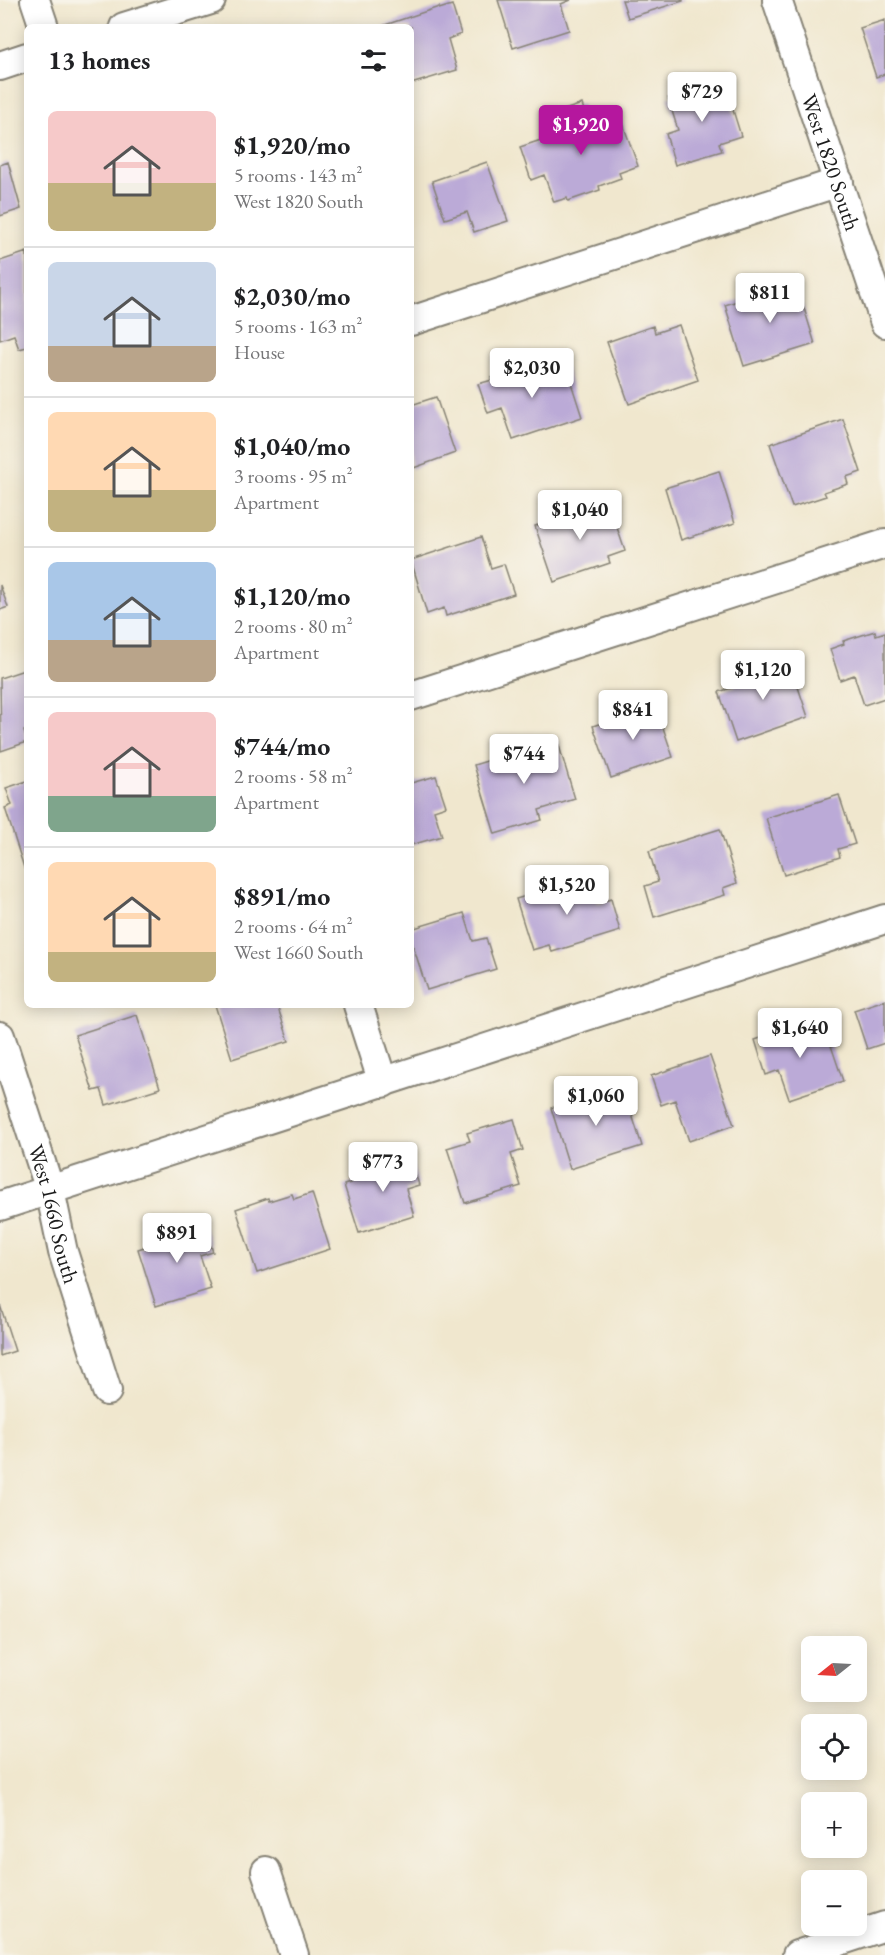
<!DOCTYPE html>
<html lang="en">
<head>
<meta charset="utf-8">
<style>
	:root { --surface:#fff; --page:#f6f6f6; --text:#202124; --muted:#757577; --line:#e0e0e0; --accent:#b5179e }
	body { margin:0; font-family:"EB Garamond",serif; background:var(--page); color:var(--text); height:100vh; display:flex; flex-direction:column; font-size:22px; white-space:nowrap }
	* { box-sizing:border-box; margin:0 }
	p { font-size:20px; color:var(--muted) }
	.icon { flex:none; width:33px; height:33px; fill:none; stroke:currentColor; stroke-width:2; stroke-linecap:round; stroke-linejoin:round }
	.map { position:relative; flex:1; overflow:hidden }
	.sheet { position:absolute; left:24px; top:24px; width:390px; height:984px; display:flex; flex-direction:column; background:var(--surface); border-radius:9px; box-shadow:0 3px 15px #0003 }
	.sheet>* { flex:none }
	.needle { width:39px; rotate:252deg }
	.controls { position:absolute; left:801px; top:1636px; display:grid; gap:12px }
	.controls a { display:grid; place-items:center; width:66px; height:66px; border-radius:9px; background:var(--surface); box-shadow:0 3px 15px #0003; font-size:30px }
	.price { position:absolute; translate:-50% -51px; padding:0 14px; border-radius:6px; background:#fff; color:#222; font-size:20px; line-height:39px; filter:drop-shadow(0 2px 3px #0008) }
	.price::after { content:''; position:absolute; left:50%; top:36px; width:18px; height:14px; margin-left:-9px; background:inherit; clip-path:polygon(0 0,100% 0,50% 100%) }
	.price.active { background:var(--accent); color:#fff }
	ul { padding:0; list-style:none }
	li { display:flex; align-items:center; gap:18px; height:150px; padding:0 24px }
	li+li { border-top:2px solid var(--line) }
	li span { display:grid; place-items:center; flex:none; width:168px; height:120px; border-radius:9px; color:#555 }
	li>.icon { margin-inline-start:auto }
	span .icon { width:72px; height:72px; fill:#fffc; stroke-width:1 }
	li b { font-size:26px }
	h2 { display:flex; justify-content:space-between; align-items:center; height:72px; padding:0 24px; font-size:26px }
	.map>svg:first-child { display:block }
</style>
</head>
<body>
<div class="map">
<svg width="885" height="1955" viewBox="0 0 885 1955">
	<rect width="100%" height="100%" fill="#f7f3e8"/>
	<filter id="ink" filterUnits="userSpaceOnUse"><feTurbulence type="fractalNoise" baseFrequency=".0167" numOctaves="2"/><feDisplacementMap in="SourceGraphic" scale="12" xChannelSelector="R" yChannelSelector="G"/><feConvolveMatrix kernelMatrix="1 2 1 2 8 2 1 2 1" color-interpolation-filters="sRGB"/></filter>
	<filter id="wash" filterUnits="userSpaceOnUse"><feTurbulence type="fractalNoise" baseFrequency=".008" numOctaves="4" result="noise"/><feDisplacementMap in="SourceGraphic" scale="24" xChannelSelector="R" yChannelSelector="G"/><feGaussianBlur stdDeviation="1.35" result="paint"/><feColorMatrix in="noise" values="0 0 0 0 0 0 0 0 0 0 0 0 0 0 0 0 0 1.4 0 .05"/><feComposite in="paint" operator="in"/></filter>
	<g filter="url(#wash)">
		<rect width="100%" height="100%" fill="#f0e7ce"/>
		<g id="blocks">
			<path fill="#bbaad7" d="M498,0h73l-10,4 8,26 -56,18z
				M622,0h61v1l-55,17z
				M452,5l9,29 -13,5 9,31 -46,14v-57l-29,-1 57,-19v2z
				M885,20v54l-9,3 -16,-49z
				M724,81l17,55 -22,7 3,8 -47,14 -9,-31 12,-4 -10,-32z
				M582,104l6,19 31,-10 19,53 -19,7 2,5 -22,8 1,4 -32,11 -1,-3 -13,4 -10,-27 -13,5 -11,-33 51,-17 -7,-20z
				M8,162l13,47 -21,7v-51z
				M487,162l21,59 -34,11 -7,-20 -22,7 -13,-38z
				M27,252v95l-8,2 -5,-14 -14,5v-79z
				M796,282l19,62 -71,22 -19,-61z
				M679,325l19,55 -69,24 -22,-62 46,-16 2,7z
				M546,364l2,6 17,-6 17,53 -69,23 -11,-32 -14,5 -10,-29 14,-4 -1,-2 32,-11 1,4z
				M436,397l19,56 -44,16v-64z
				M843,419l18,53 -15,5 2,7 -24,8 2,4 -34,11 -22,-63z
				M719,471l16,52 -54,17 -16,-52z
				M608,501l17,50 -17,6 2,6 -56,19 -19,-56z
				M481,537l10,31 13,-4 10,30 -68,22 -2,-8 -17,6 -16,-54z
				M0,585l8,22 -8,3z
				M875,631l1,4 9,-3v66l-21,7 -10,-30 -14,5 -10,-31 14,-5 -1,-3z
				M789,660l19,57 -72,25 -17,-50 17,-6 -2,-8z
				M27,669v61l-3,1 3,11 -26,9 -1,-73z
				M655,704l18,53 -62,21 -18,-52z
				M557,739l18,60 -36,11 3,10 -47,14 -21,-69z
				M436,776l10,30 -12,4 8,26 -31,9v-62z
				M27,781v96l-22,-69 7,-3 -6,-17z
				M839,795l16,49 -17,5 2,8 -56,18 -18,-57z
				M720,829l17,54 -14,5 2,7 -71,22 -9,-31 13,-4 -9,-31z
				M590,877l8,26 13,-4 9,32 -68,21 -3,-7 -17,5 -16,-51z
				M464,913l9,28 13,-3 10,31 -69,21 -16,-51v-10z
				M885,1000v43l-18,6 -13,-39z
				M215,1005h62l12,36 -57,18z
				M137,1015l23,73 -54,17 -5,-16 -8,2 -18,-56z
				M799,1025l3,7 22,-7 19,56 -54,18 -10,-29 -13,5 -11,-35z
				M710,1056l24,69 -45,16 -14,-41 -14,5 -10,-29z
				M623,1086l19,60 -72,23 -19,-61z
				M514,1119l9,31 -12,4 10,32 -56,17 -18,-55 23,-7 -3,-8z
				M409,1153l10,32 -13,4 8,27 -55,17 -15,-48 21,-7 -3,-10z
				M312,1193l18,56 -73,24 -21,-64 32,-11 1,3 23,-7 2,5z
				M203,1221l10,31 -13,4 11,33 -55,17 -18,-57 22,-7 -2,-7z
				M0,1305l15,46 -15,5z"/>
		</g>
	</g>
	<g filter="url(#ink)">
		<use href="#blocks" fill-opacity="0" stroke="#868275" stroke-width="1.5"/>
		<g fill="none" stroke-linecap="round" stroke-linejoin="round">
			<defs>
				<g id="minor">
					<path d="M35,0l9,27"/>
					<path id="s1" d="M777,0l108,323"/>
					<path d="M124,27l87,-27"/>
					<path d="M0,66l27,-9"/>
					<path d="M411,321l428,-139"/>
					<path d="M411,696l474,-152"/>
					<path d="M358,1005l25,78"/>
					<path id="s2" d="M0,1036l50,154 13,62 44,139"/>
					<path d="M0,1206l885,-287"/>
					<path d="M266,1871l28,84"/>
					<path d="M797,1955l88,-29"/>
				</g>
			</defs>
			<use href="#minor" stroke="#868275" stroke-width="32"/>
			<use href="#minor" stroke="#fff" stroke-width="28"/>
		</g>
	</g>
	<g text-anchor="middle" stroke-width="5" stroke-linejoin="round" paint-order="stroke">
		<g font-size="22" fill="#1c1c1c" stroke="#f7f3e8">
			<text dy="8" stroke="none"><textPath href="#s1" startOffset="171">West 1820 South</textPath></text>
			<text dy="8" stroke="none"><textPath href="#s2" startOffset="186">West 1660 South</textPath></text>
		</g>
	</g>
</svg>
<div class="controls">
<a><svg class="needle" viewBox="-14 -14 28 28"><path d="M0-13l5 13h-10z" fill="#e53935"/><path d="M0 13l5-13h-10z" fill="#757577"/></svg></a>
<a><svg class="icon" aria-label="locate" viewBox="0 0 24 24"><circle cx="12" cy="12" r="6"/><path d="M12 2v4M12 18v4M2 12h4M18 12h4"/></svg></a>
<a>+</a>
<a>−</a>
</div>
<b class="price" style="left:702px;top:123px">$729</b>
<b class="price active" style="left:581px;top:156px">$1,920</b>
<b class="price" style="left:770px;top:324px">$811</b>
<b class="price" style="left:532px;top:399px">$2,030</b>
<b class="price" style="left:580px;top:541px">$1,040</b>
<b class="price" style="left:763px;top:701px">$1,120</b>
<b class="price" style="left:633px;top:741px">$841</b>
<b class="price" style="left:524px;top:785px">$744</b>
<b class="price" style="left:567px;top:916px">$1,520</b>
<b class="price" style="left:800px;top:1059px">$1,640</b>
<b class="price" style="left:596px;top:1127px">$1,060</b>
<b class="price" style="left:383px;top:1193px">$773</b>
<b class="price" style="left:177px;top:1264px">$891</b>
<section class="sheet">
<h2>13 homes<svg class="icon" aria-label="filters" viewBox="0 0 24 24"><path d="M4 7h16M4 17h16"/><circle cx="9" cy="7" r="2"/><circle cx="15" cy="17" r="2"/></svg></h2>
<ul>
<li><span style="background:linear-gradient(#f6c9c9 60%,#c2b280 0)"><svg class="icon" aria-label="home" viewBox="0 0 24 24"><path d="M3 11l9-7 9 7M6 9v11h12V9"/></svg></span><div><b>$1,920/mo</b><p>5 rooms · 143 m²</p><p>West 1820 South</p></div></li>
<li><span style="background:linear-gradient(#c9d6e8 70%,#b9a48a 0)"><svg class="icon" aria-label="home" viewBox="0 0 24 24"><path d="M3 11l9-7 9 7M6 9v11h12V9"/></svg></span><div><b>$2,030/mo</b><p>5 rooms · 163 m²</p><p>House</p></div></li>
<li><span style="background:linear-gradient(#ffd9b3 65%,#c2b280 0)"><svg class="icon" aria-label="home" viewBox="0 0 24 24"><path d="M3 11l9-7 9 7M6 9v11h12V9"/></svg></span><div><b>$1,040/mo</b><p>3 rooms · 95 m²</p><p>Apartment</p></div></li>
<li><span style="background:linear-gradient(#a9c7e8 65%,#b9a48a 0)"><svg class="icon" aria-label="home" viewBox="0 0 24 24"><path d="M3 11l9-7 9 7M6 9v11h12V9"/></svg></span><div><b>$1,120/mo</b><p>2 rooms · 80 m²</p><p>Apartment</p></div></li>
<li><span style="background:linear-gradient(#f6c9c9 70%,#7fa58c 0)"><svg class="icon" aria-label="home" viewBox="0 0 24 24"><path d="M3 11l9-7 9 7M6 9v11h12V9"/></svg></span><div><b>$744/mo</b><p>2 rooms · 58 m²</p><p>Apartment</p></div></li>
<li><span style="background:linear-gradient(#ffd9b3 75%,#c2b280 0)"><svg class="icon" aria-label="home" viewBox="0 0 24 24"><path d="M3 11l9-7 9 7M6 9v11h12V9"/></svg></span><div><b>$891/mo</b><p>2 rooms · 64 m²</p><p>West 1660 South</p></div></li>
</ul>
</section>
</div>
</body>
</html>
